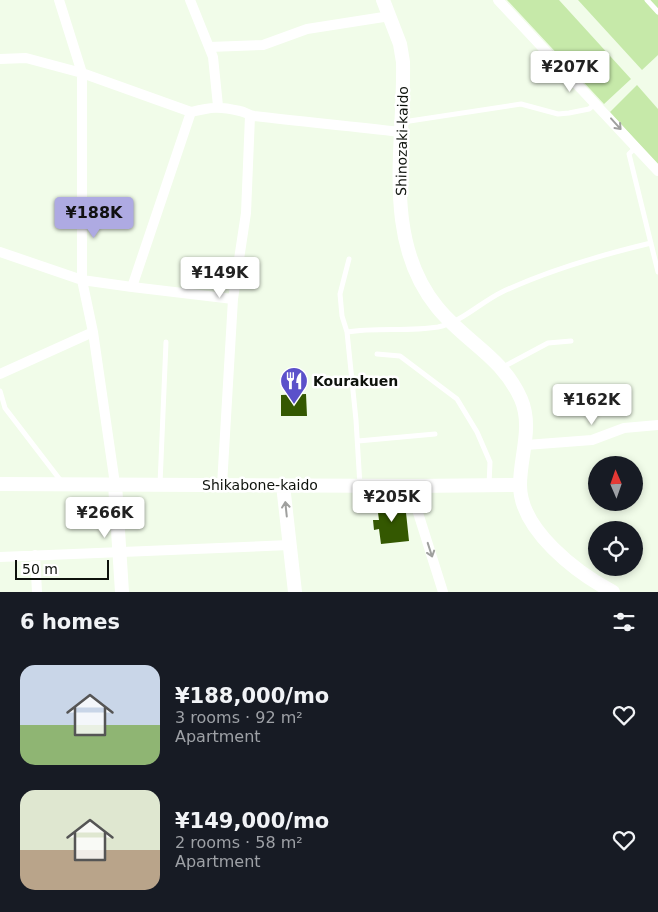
<!DOCTYPE html>
<html lang="en">
<head>
<meta charset="utf-8">
<style>
	:root { --surface:#171b24; --page:#242831; --text:#f1f3f6; --muted:#9ea1a6; --accent:#aeaae2 }
	body { margin:0; font-family:"DejaVu Sans",sans-serif; background:var(--page); color:var(--text); height:100vh; display:flex; flex-direction:column; font-size:19px; white-space:nowrap }
	* { box-sizing:border-box; margin:0 }
	p { font-size:16px; color:var(--muted) }
	.icon { flex:none; width:28px; height:28px; fill:none; stroke:currentColor; stroke-width:2; stroke-linecap:round; stroke-linejoin:round }
	.map { position:relative; height:592px; overflow:hidden }
	.side { display:flex; flex-direction:column; background:var(--surface); flex:1 }
	.side>* { flex:none }
	.needle { width:32px; rotate:358deg }
	.buttons { position:absolute; left:588px; top:456px; display:grid; gap:10px }
	.buttons a { display:grid; place-items:center; width:55px; height:55px; border-radius:50%; background:var(--surface); box-shadow:0 2px 8px #0003; font-size:25px }
	.scale { position:absolute; left:15px; bottom:12px; width:94px; box-sizing:border-box; padding-left:5px; border:2px solid #0e120c; border-top:0; font-size:14px; line-height:18px; white-space:nowrap; color:#0e120c; -webkit-text-stroke:4px #fff; paint-order:stroke }
	.price { position:absolute; translate:-50% -42px; padding:0 11px; border-radius:5px; background:#fff; color:#222; font-size:16px; line-height:32px; filter:drop-shadow(0 1px 2px #0008) }
	.price::after { content:''; position:absolute; left:50%; top:30px; width:15px; height:11px; margin-left:-8px; background:inherit; clip-path:polygon(0 0,100% 0,50% 100%) }
	.price.selected { background:var(--accent); color:#111 }
	ul { padding:0; list-style:none }
	li { display:flex; align-items:center; gap:15px; height:125px; padding:0 20px }
	li span { display:grid; place-items:center; flex:none; width:140px; height:100px; border-radius:15px; color:#555 }
	li>.icon { margin-inline-start:auto }
	span .icon { width:60px; height:60px; fill:#fffc; stroke-width:1 }
	li b { font-size:21px }
	h2 { display:flex; justify-content:space-between; align-items:center; height:60px; padding:0 20px; font-size:21px }
	.map>svg:first-child { display:block }
</style>
</head>
<body>
<div class="map">
<svg width="658" height="592" viewBox="0 0 658 592">
	<rect width="100%" height="100%" fill="#f1fce9"/>
	<path fill="#c6e9a9" d="M507,0h52l72,79 -27,25z
		M578,0h80v55l-16,15z
		M637,85l21,24v56l-48,-53z"/>
	<path fill="#345801" d="M306,394l1,22h-26v-21z
		M405,503l4,38 -28,3 -2,-15 -5,1 -1,-10h6l-2,-15z"/>
	<g fill="none" stroke-linecap="round" stroke-linejoin="round">
		<path stroke="#fff" stroke-width="5" d="M647,0l11,12
			M403,122l118,-18 37,10 11,-1 20,-4 7,-6
			M636,147l-7,7 29,118
			M349,259l-9,35 2,22 5,16 9,88 4,66
			M347,332c30,-5 61,0 91,-5 24,-5 43,-25 64,-35 47,-22 99,-37 149,-49
			M377,354l23,2 57,43 20,33 13,30 -1,23
			M503,367l45,-24 23,-2
			M0,391l5,17 56,73
			M358,441l77,-7
			M160,484l6,-142"/>
		<path stroke="#fff" stroke-width="10" d="M59,0l23,73v207l11,52 22,152
			M190,0l23,57 5,49
			M498,0l160,171
			M209,47l54,-2 44,-16 83,-13
			M0,59l26,-1 56,15 109,39
			M0,252l82,28 50,7 59,-175c21,-5 27,-6 49,-1 5,1 9,4 14,5 49,6 97,10 146,16
			M132,287l101,12
			M0,374l93,-42
			M526,445l66,-5 32,-12 34,-3
			M222,485l11,-186 13,-86 4,-97
			M412,486l2,14 29,92
			M35,555l2,37
			M0,557l290,-12"/>
		<path stroke="#fff" stroke-width="14" d="M383,0l17,44 3,18c2,82 -22,176 34,245 28,35 65,49 84,92 12,28 -1,57 -1,86 0,45 57,88 93,107
			M0,484l412,2 108,-1
			M115,484l7,108
			M283,485l12,107"/>
	</g>
	<defs><path id="oneway-shaft" d="M-6 0H5M1.5-3L5.5 0L1.5 3" fill="none" stroke-width="1.6" stroke-linecap="round" stroke-linejoin="round" transform="scale(1.25)"/></defs>
	<g stroke="#9fa09e">
		<use href="#oneway-shaft" transform="translate(616 124) rotate(48)"/>
		<use href="#oneway-shaft" transform="translate(286 509) rotate(-96)"/>
		<use href="#oneway-shaft" transform="translate(430 550) rotate(72)"/>
	</g>
	<defs>
		<symbol id="restaurant-pin" viewBox="-11 -11 22 30"><path d="M0 17L-7.5 6A9.5 9.5 0 1 1 7.5 6Z" fill="#5b51ca" stroke="#fff"/><path d="M-5-6h1v4h1v-4h1v4h1v-4h1v5L-1.5 .5V6h-2V.5L-5-1ZM5-6V6H3V1.5H1.5Q1.5-4 5-6Z" fill="#fff"/></symbol>
	</defs>
	<g fill-rule="evenodd">
		<use href="#restaurant-pin" x="278" y="365" width="32" height="43"/>
	</g>
	<g text-anchor="middle" stroke-width="5" stroke-linejoin="round" paint-order="stroke">
		<g font-size="14" fill="#0e120c" stroke="#fff">
			<text transform="translate(402 141) rotate(-89)" y="5">Shinozaki-kaido</text>
			<text x="260" y="490">Shikabone-kaido</text>
		</g>
		<g font-size="14" font-weight="bold" fill="#0e120c" stroke="#fff" text-anchor="start">
			<text x="313" y="386">Kourakuen</text>
		</g>
	</g>
</svg>
<div class="buttons">
<a><svg class="needle" viewBox="-14 -14 28 28"><path d="M0-13l5 13h-10z" fill="#e53935"/><path d="M0 13l5-13h-10z" fill="#9ea1a6"/></svg></a>
<a><svg class="icon" aria-label="locate" viewBox="0 0 24 24"><circle cx="12" cy="12" r="6"/><path d="M12 2v4M12 18v4M2 12h4M18 12h4"/></svg></a>
</div>
<div class="scale">50 m</div>
<b class="price" style="left:570px;top:93px">¥207K</b>
<b class="price selected" style="left:94px;top:239px">¥188K</b>
<b class="price" style="left:220px;top:299px">¥149K</b>
<b class="price" style="left:592px;top:426px">¥162K</b>
<b class="price" style="left:392px;top:523px">¥205K</b>
<b class="price" style="left:105px;top:539px">¥266K</b>
</div>
<section class="side">
<h2>6 homes<svg class="icon" aria-label="filters" viewBox="0 0 24 24"><path d="M4 7h16M4 17h16"/><circle cx="9" cy="7" r="2"/><circle cx="15" cy="17" r="2"/></svg></h2>
<ul>
<li><span style="background:linear-gradient(#c9d6e8 60%,#8fb573 0)"><svg class="icon" aria-label="home" viewBox="0 0 24 24"><path d="M3 11l9-7 9 7M6 9v11h12V9"/></svg></span><div><b>¥188,000/mo</b><p>3 rooms · 92 m²</p><p>Apartment</p></div><svg class="icon" aria-label="heart" viewBox="0 0 24 24"><path d="M12 20l-8-8c-3-5 5-10 8-4 3-6 11-1 8 4z"/></svg></li>
<li><span style="background:linear-gradient(#dfe7d0 60%,#b9a48a 0)"><svg class="icon" aria-label="home" viewBox="0 0 24 24"><path d="M3 11l9-7 9 7M6 9v11h12V9"/></svg></span><div><b>¥149,000/mo</b><p>2 rooms · 58 m²</p><p>Apartment</p></div><svg class="icon" aria-label="heart" viewBox="0 0 24 24"><path d="M12 20l-8-8c-3-5 5-10 8-4 3-6 11-1 8 4z"/></svg></li>
</ul>
</section>
</body>
</html>
